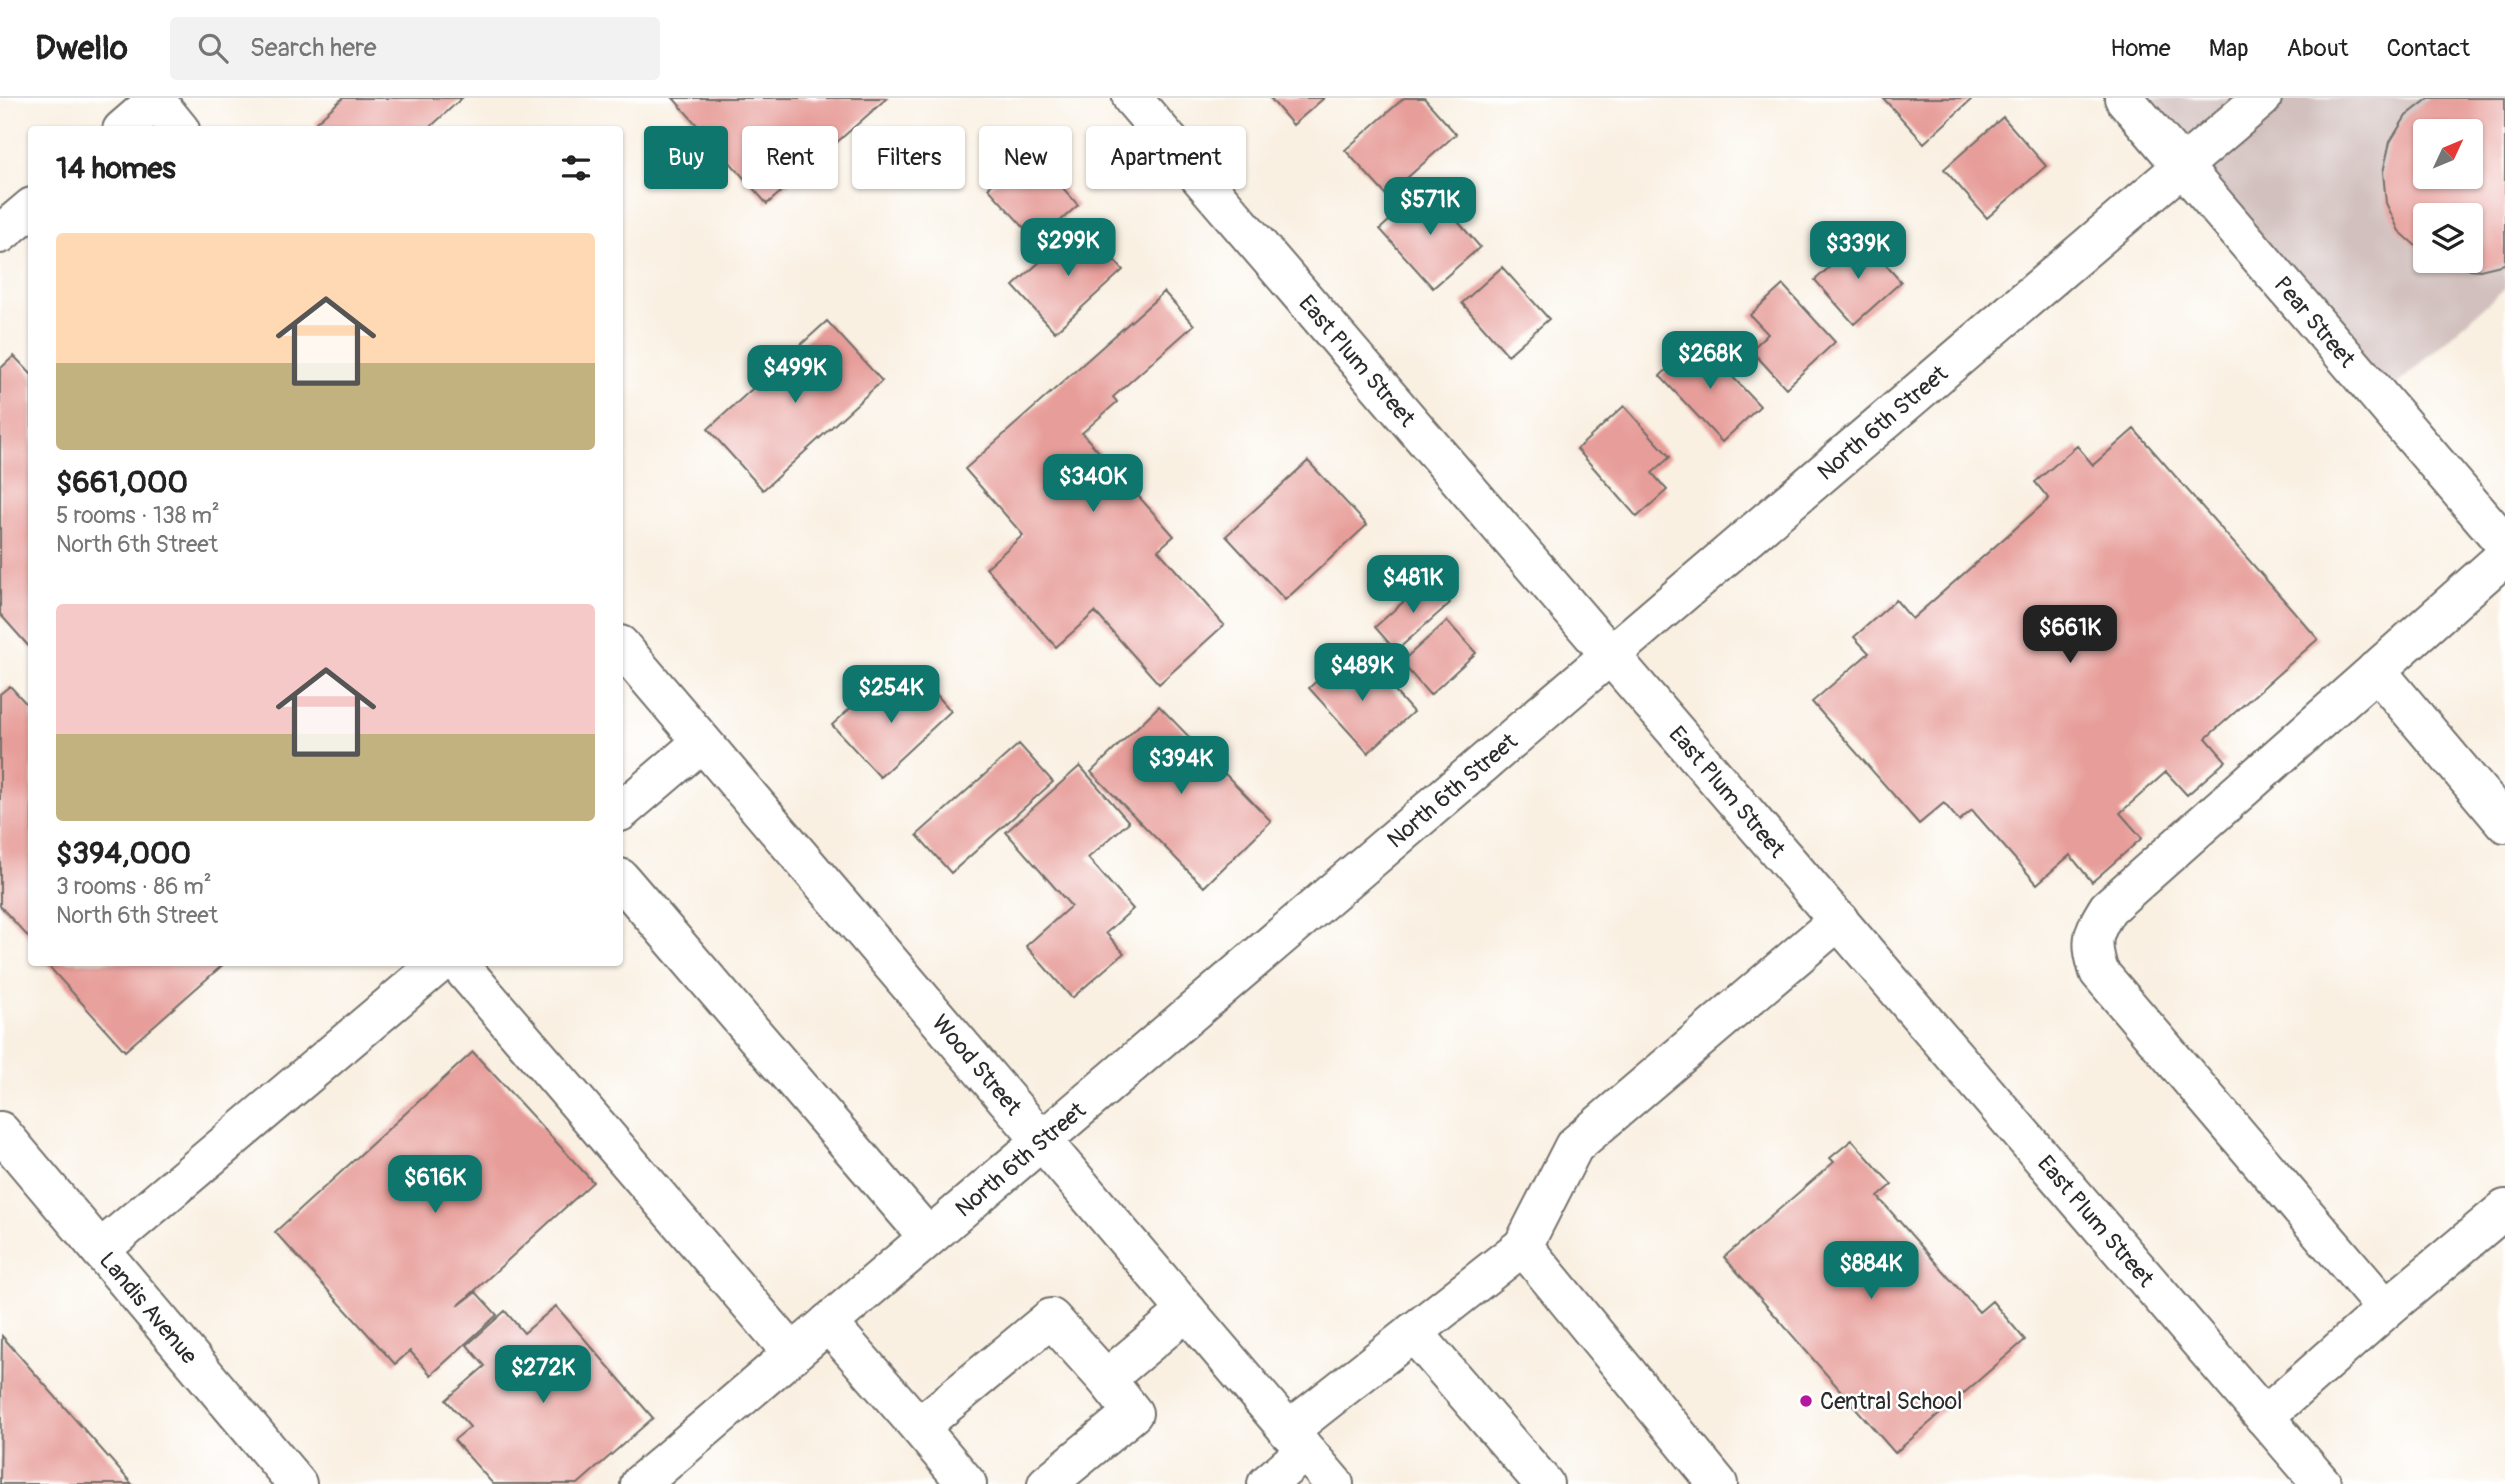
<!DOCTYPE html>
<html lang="en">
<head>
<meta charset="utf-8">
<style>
	:root { --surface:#fff; --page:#f2f2f2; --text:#222; --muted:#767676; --line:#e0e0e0; --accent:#0f766e }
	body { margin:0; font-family:Pangolin,sans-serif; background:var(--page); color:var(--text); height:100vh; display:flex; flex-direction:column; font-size:26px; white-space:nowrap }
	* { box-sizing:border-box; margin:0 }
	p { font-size:23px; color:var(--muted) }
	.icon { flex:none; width:38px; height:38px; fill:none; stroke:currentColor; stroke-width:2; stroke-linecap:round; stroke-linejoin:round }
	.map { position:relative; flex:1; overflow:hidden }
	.details { position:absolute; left:28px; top:28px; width:595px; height:840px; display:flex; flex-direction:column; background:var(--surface); border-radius:7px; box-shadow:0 2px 5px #0004 }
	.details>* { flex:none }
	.guide { position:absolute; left:644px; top:28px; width:665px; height:63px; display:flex; gap:14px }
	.needle { width:46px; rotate:46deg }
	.tools { position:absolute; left:2413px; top:21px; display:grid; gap:14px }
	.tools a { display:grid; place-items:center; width:70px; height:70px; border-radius:7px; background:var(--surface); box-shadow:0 2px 5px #0004; font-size:35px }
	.price { position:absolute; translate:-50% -60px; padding:0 16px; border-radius:14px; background:var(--accent); color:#fff; font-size:23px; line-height:46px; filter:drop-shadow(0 2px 4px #0008) }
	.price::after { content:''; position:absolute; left:50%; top:42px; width:21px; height:16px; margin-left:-10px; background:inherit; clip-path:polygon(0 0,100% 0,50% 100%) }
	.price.active { background:#222; color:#fff }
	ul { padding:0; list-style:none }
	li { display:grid; align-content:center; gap:14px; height:371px; padding:0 28px }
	li span { display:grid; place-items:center; height:217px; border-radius:7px; color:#555 }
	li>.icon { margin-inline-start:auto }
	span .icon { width:126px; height:126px; fill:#fffc; stroke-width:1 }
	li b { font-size:30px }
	h2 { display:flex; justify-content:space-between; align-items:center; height:84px; padding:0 28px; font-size:30px }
	.pill { padding:0 24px; border-radius:7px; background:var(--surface); box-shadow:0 2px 5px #0004; font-size:24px; line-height:63px }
	.pill.active { background:var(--accent); color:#fff }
	header { display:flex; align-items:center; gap:42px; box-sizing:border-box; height:98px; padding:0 35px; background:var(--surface); border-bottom:2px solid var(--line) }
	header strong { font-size:33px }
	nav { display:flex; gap:38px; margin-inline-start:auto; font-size:24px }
	.search { width:490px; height:63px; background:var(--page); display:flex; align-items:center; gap:18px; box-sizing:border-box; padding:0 24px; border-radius:7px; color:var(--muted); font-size:26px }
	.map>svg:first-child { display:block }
</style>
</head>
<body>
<header>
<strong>Dwello</strong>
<div class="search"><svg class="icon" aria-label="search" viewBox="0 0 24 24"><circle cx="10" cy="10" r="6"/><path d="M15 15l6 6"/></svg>Search here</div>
<nav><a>Home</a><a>Map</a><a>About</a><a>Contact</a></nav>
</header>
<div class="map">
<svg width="2505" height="1386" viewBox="0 0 2505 1386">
	<rect width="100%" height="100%" fill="#fff"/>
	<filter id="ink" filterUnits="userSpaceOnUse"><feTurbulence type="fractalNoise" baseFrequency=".0143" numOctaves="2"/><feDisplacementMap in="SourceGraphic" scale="14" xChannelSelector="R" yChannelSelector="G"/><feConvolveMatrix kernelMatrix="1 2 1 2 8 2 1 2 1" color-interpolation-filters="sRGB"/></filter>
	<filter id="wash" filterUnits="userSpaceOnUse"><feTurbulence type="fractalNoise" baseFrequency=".00686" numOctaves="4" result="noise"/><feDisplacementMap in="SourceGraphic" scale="28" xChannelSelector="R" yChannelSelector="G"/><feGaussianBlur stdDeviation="1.57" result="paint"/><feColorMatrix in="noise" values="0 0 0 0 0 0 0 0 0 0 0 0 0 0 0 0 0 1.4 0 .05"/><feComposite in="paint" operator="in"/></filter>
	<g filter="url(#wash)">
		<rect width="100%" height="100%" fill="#f9f0e2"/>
		<path fill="#d1c0bd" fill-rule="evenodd" d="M2126,0h379v190l-121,108zM2426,33h45v46h-45zM2426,117h45v46h-45z"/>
		<g id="blocks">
			<path fill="#e79e9a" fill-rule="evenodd" d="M343,0h119l-35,32h-106l-6,-7z
				M673,0h214l-120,106z
				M1270,0h54l-31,27z
				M1404,0h20l32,36 -69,62 -42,-46z
				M1883,0h90l-49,45z
				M2429,0h76v166l-25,6 -30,-3 -13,-6h34v-46h-45v40l-27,-24 -13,-28 -3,-31 7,-30 16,-26zM2426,33h45v46h-45z
				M2003,19l43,49 -59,52 -43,-49z
				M1030,53l48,54 -41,37 -49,-54z
				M1427,88l53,61 -47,41 -53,-59z
				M1082,126l41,46 -68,62 -42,-46z
				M1862,140l39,44 -47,42 -39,-44z
				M1502,169l47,52 -41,36 -46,-52z
				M1783,187l52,57 -49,46 -35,-38 17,-16 -18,-19z
				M1164,194l30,33 -81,72 4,5 -35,31 92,103 -16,14 66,75 -65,59 -64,-72 -39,35 -70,-79 37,-33 -58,-66z
				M827,223l55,60 -119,109 -55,-61z
				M1698,242l62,66 -38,36 -62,-66z
				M14,258l18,19v275l-32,-36v-245z
				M1624,308l46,51 -18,16 15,17 -30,27 -60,-68z
				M2134,331l184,210 -112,99 20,23 -39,34 -21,-23 -46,41 22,25 -50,44 -22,-27 -33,29 -65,-74 -13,11 -15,-18 -25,21 -107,-122 57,-49 -15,-16 42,-37 16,19 137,-120 -14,-17 42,-36 16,19z
				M1308,363l59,64 -82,75 -59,-64z
				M1429,481l21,24 -54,48 -21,-24z
				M1447,523l29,32 -46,42 -29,-33z
				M1337,564l15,16 17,-16 44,50 -45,41 -59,-65z
				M920,578l31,35 -71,66 -48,-52 36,-33 16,16z
				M10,588l22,24v231l-32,-35v-212z
				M1159,608l112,115 -67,66 -113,-115z
				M1019,646l34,38 -102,91 -34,-38z
				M1080,668l49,56 -41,36 45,51 -27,24 18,20 -52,45 -46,-52 45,-40 -65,-74z
				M45,864h181l-101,89z
				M473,954l120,130 -135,124 18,-14 21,23 -66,60 -21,-24 -15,13 -120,-132z
				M1852,1042l40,45 -14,12 101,115 13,-11 33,39 -130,113 -171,-196 110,-95 -4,-4z
				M556,1208l97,112 -75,66h-85l-39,-44 16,-13 -24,-27 39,-34 -18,-21 38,-34 19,22z
				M2,1238l130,148h-132z"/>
		</g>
	</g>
	<g filter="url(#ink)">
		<use href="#blocks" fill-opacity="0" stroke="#73706b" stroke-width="2"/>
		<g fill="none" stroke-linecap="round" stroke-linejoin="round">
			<defs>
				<g id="minor">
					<path d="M154,0l26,32"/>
					<path id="s1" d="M1132,0l1190,1386"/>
					<path id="s2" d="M2124,0l381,446"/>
					<path d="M2505,458l-397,352c-17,27 -18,34 -9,64l287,337 119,-100"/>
					<path id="s3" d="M620,547l714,839"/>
					<path d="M2376,572l129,153"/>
					<path d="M620,714l82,-70"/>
					<path d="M620,780l308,359"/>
					<path d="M457,864l336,392"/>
					<path d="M100,1152l341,-288"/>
					<path d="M828,1225l91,104 132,-109 55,61 81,-68"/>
					<path d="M1413,1234l131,152"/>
					<path d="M2264,1319l122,-108"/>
					<path d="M919,1329l48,57"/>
					<path d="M1288,1333l235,-185"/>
					<path id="s4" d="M640,1386l1622,-1386"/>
					<path d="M1047,1386l86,-71 -27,-34"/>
					<path d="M1267,1386l38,-33"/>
					<path d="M1718,1386l-195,-238 51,-100 265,-226"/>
				</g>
				<g id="major">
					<path d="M122,32l37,-32"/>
					<path d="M0,136l32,-27"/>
					<path id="s5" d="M0,1033l297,353"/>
				</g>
			</defs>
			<use href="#minor" stroke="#73706b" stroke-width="42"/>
			<use href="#major" stroke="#73706b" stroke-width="42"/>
			<use href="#minor" stroke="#fff" stroke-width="38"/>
			<use href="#major" stroke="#fff" stroke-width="38"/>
		</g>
	</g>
	<circle fill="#b5179e" stroke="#fff" stroke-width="2.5" cx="1806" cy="1303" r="7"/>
	<g text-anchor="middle" stroke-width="5" stroke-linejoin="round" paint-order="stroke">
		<g font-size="23" fill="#2b2b2b" stroke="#fff">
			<text dy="8" stroke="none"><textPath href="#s2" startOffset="294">Pear Street</textPath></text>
			<text dy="8" stroke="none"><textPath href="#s1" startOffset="346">East Plum Street</textPath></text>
			<text dy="8" stroke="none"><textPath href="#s4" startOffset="1634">North 6th Street</textPath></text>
			<text dy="8" stroke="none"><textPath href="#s4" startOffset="1068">North 6th Street</textPath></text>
			<text dy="8" stroke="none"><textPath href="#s1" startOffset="914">East Plum Street</textPath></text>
			<text dy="8" stroke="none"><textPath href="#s3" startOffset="551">Wood Street</textPath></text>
			<text dy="8" stroke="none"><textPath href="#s4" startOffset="500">North 6th Street</textPath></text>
			<text dy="8" stroke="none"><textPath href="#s1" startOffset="1480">East Plum Street</textPath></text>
			<text dy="8" stroke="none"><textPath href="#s5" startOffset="231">Landis Avenue</textPath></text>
		</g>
		<g font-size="23" fill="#2b2b2b" stroke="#fff" text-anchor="start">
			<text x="1820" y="1311">Central School</text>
		</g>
	</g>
</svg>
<div class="tools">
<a><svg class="needle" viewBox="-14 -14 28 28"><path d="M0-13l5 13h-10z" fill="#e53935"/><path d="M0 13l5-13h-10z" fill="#767676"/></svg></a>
<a><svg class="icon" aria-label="layers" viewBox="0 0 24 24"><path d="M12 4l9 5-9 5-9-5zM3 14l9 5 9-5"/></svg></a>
</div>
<b class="price" style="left:1430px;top:139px">$571K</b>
<b class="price" style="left:1068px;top:180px">$299K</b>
<b class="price" style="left:1858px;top:183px">$339K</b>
<b class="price" style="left:1710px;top:293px">$268K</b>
<b class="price" style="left:795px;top:307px">$499K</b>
<b class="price" style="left:1093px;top:416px">$340K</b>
<b class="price" style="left:1413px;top:517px">$481K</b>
<b class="price active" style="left:2070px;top:567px">$661K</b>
<b class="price" style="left:1362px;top:605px">$489K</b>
<b class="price" style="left:891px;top:627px">$254K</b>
<b class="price" style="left:1181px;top:698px">$394K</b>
<b class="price" style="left:435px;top:1117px">$616K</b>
<b class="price" style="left:1871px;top:1203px">$884K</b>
<b class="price" style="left:543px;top:1307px">$272K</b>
<div class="guide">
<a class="pill active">Buy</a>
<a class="pill">Rent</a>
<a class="pill">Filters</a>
<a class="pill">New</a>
<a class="pill">Apartment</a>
</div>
<section class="details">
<h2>14 homes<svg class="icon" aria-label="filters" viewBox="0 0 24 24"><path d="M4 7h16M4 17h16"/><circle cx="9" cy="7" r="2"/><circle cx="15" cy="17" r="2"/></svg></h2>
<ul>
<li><span style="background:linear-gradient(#ffd9b3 60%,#c2b280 0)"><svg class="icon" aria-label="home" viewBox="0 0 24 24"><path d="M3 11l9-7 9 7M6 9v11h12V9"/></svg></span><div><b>$661,000</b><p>5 rooms · 138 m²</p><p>North 6th Street</p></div></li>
<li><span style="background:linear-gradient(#f6c9c9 60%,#c2b280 0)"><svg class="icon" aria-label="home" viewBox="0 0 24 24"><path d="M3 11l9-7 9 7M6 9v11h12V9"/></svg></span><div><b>$394,000</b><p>3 rooms · 86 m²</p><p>North 6th Street</p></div></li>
</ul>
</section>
</div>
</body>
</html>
